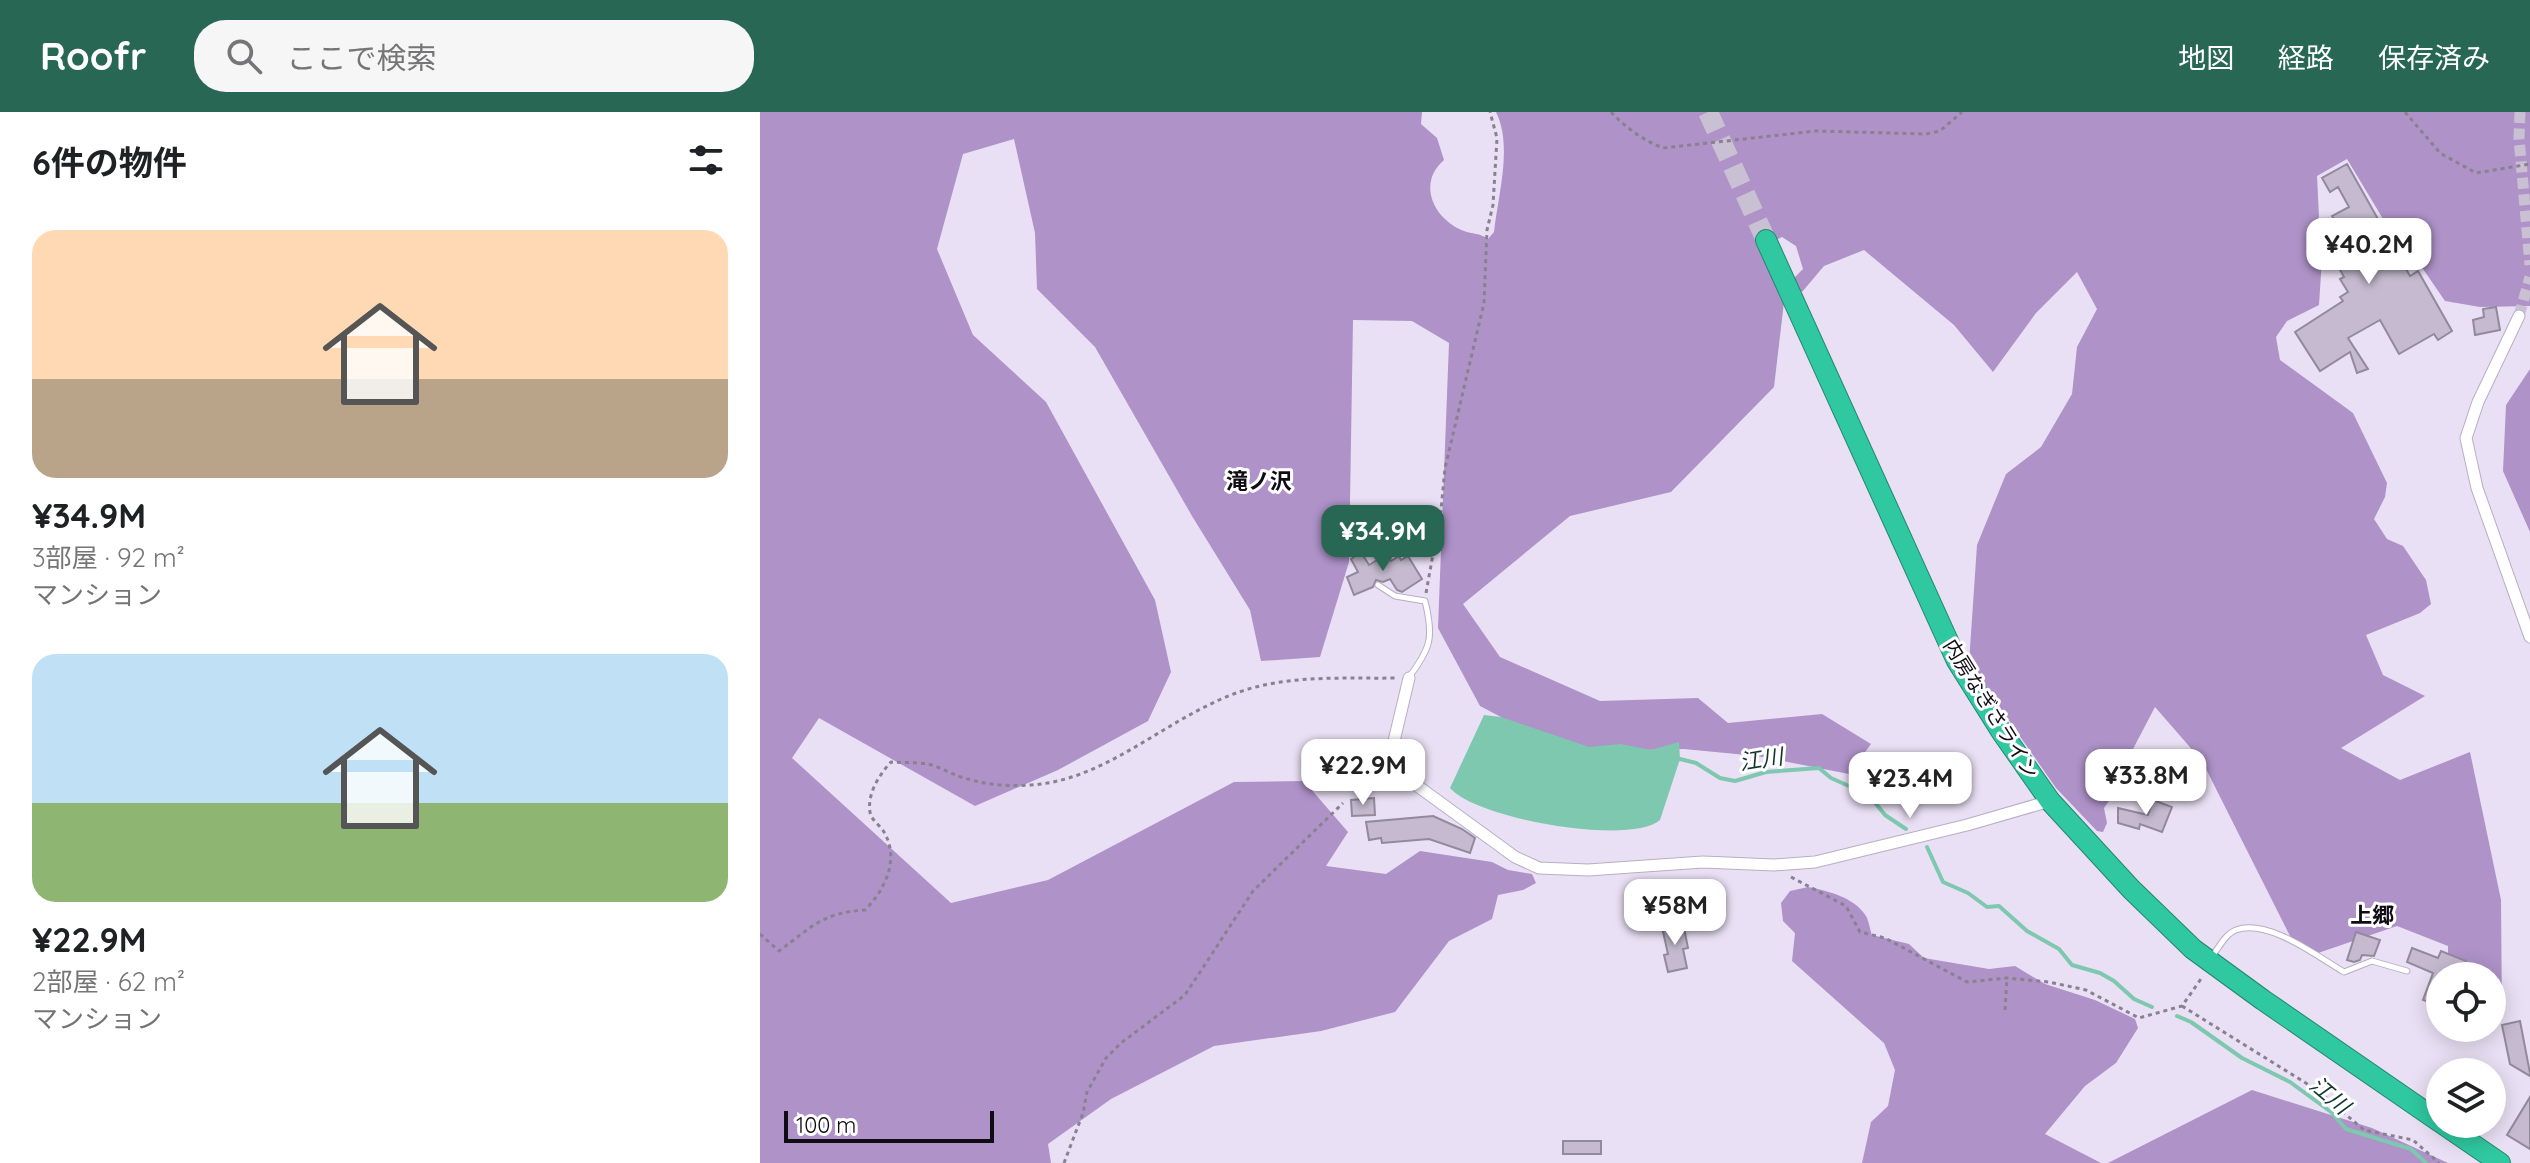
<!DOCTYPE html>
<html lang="ja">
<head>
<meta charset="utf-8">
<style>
	:root { --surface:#fff; --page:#f6f6f6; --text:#202124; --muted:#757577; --accent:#286754 }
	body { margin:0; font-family:Quicksand,"Noto Sans JP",sans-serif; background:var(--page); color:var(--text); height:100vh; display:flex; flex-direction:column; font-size:30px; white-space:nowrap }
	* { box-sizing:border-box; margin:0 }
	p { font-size:26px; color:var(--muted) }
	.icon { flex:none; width:44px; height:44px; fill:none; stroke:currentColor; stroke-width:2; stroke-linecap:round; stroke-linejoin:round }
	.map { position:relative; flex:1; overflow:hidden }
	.side { display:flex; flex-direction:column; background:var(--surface); width:760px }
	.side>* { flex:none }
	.tools { position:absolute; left:1666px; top:850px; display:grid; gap:16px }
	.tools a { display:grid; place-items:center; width:80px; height:80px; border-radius:50%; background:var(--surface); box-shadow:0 4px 20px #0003; font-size:40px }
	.scale { position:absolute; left:24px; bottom:20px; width:210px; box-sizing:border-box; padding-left:8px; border:4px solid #100c13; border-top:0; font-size:22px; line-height:28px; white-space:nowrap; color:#100c13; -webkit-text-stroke:6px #fff; paint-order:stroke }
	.price { position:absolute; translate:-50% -68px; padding:0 18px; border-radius:16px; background:#fff; color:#222; font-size:26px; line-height:52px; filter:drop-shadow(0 2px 4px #0008) }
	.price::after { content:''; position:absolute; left:50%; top:48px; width:24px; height:18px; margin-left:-12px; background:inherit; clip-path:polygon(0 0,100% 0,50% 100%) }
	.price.selected { background:var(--accent); color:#fff }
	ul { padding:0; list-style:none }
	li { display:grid; align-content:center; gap:16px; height:424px; padding:0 32px }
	li span { display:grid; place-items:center; height:248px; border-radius:24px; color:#555 }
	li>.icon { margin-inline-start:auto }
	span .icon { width:144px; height:144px; fill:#fffc; stroke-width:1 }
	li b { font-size:34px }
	h2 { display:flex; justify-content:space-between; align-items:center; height:96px; padding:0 32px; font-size:34px }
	header { display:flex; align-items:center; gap:48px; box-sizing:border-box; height:112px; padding:0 40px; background:var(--accent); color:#fff }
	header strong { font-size:38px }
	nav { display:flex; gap:44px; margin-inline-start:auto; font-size:28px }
	.search { width:560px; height:72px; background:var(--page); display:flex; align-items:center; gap:20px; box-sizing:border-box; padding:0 28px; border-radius:32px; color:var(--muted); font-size:30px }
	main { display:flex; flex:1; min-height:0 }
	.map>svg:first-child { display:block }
</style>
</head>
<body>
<header>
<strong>Roofr</strong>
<div class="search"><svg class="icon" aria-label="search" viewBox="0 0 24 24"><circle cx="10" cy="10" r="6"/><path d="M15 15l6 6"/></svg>ここで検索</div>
<nav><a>地図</a><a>経路</a><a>保存済み</a></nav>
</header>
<main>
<section class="side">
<h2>6件の物件<svg class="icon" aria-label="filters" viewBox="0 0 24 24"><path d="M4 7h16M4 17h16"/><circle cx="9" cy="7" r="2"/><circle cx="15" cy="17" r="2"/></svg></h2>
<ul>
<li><span style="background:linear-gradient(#ffd9b3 60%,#b9a48a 0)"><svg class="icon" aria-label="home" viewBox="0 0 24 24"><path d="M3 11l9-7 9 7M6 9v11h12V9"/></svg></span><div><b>¥34.9M</b><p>3部屋 · 92 m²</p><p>マンション</p></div></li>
<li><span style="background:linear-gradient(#bfe0f5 60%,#8fb573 0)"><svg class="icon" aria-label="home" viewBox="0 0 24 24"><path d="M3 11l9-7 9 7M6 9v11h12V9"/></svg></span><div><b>¥22.9M</b><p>2部屋 · 62 m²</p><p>マンション</p></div></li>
</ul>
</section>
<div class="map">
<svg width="1770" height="1051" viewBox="0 0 1770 1051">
	<rect width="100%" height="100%" fill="#eae0f5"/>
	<path fill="#ae92c8" d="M0,0h662l-1,12 16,14 7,22c-27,23 -11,59 20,71 8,3 16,2 24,8l6,-7c4,-37 19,-86 2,-120h1034v194l-50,1 -35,-6 -24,-35 -9,1 -65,-108 -30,17 2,41 -10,18 13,23 -3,47 -32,16 -11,16 4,23 73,53 34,70 -2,14 -11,22 13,20 16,7 23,34 5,24 -11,9 -54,22 17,40 42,21 -84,52 59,32 70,-28 31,148 1,118 -10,2v-44h-44v-30l-51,-20 -79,27 -27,-15 -89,-177 -47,-54 -22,42 -9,30 -20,29 3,15 -4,9 -6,-1 -41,-43 -87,-125 8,-118 29,-71 35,-27 31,-53 5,-47 20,-38 -20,-37 -41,41 -43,59 -39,-47 -90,-75 -40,16 -22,26 -10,-12 11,-11 -7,-23 -14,-9 -19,9 21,56 -10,85 -103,105 -101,24 -107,88 37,53 100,44 98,-3 30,25 94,-9 49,30 -22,30 -92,-18 -73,-7 -117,3 -87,-46 -42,-78 11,-285 -37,-22 -59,-1 -4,242 -29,95 -59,4 -11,-51 -58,-94 -97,-169 -58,-58 -2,-56 -21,-94 -51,15 -26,95 36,86 73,67 109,198 16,72 -23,49 -90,49 -83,36 -156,-88 -27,40 159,145 97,-23 186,-98 70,-1 44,51 -22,34 60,8 34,-23 72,11 16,8 24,4 4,9 -13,7 -25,5 -6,24 -43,22 -54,71 -74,19 -107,15 -103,53 -63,45 3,19h-291z
		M1770,257v163l-27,-61 3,-66z
		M1048,775c20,4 46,10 58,29 3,5 4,14 6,19l37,9 15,14 65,11 26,-3 30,18 50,16 40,19 3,9 -22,35 -31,23 -40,48 56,29h-239l9,-41 17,-16 7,-36 -11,-27 -92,-82 3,-28 -12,-12 -2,-18 9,-12z
		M1492,978l120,38 76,35h-340z"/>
	<path fill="#7ec8af" d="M724,603l17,2 88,30 31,-3 31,6 28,-8 1,17 -20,61c-29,26 -184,-1 -210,-32z"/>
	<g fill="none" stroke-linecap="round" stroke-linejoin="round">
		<path stroke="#7ec8af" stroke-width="4" d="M916,648l4,-1 16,4 24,15 15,3 31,-9 53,-4 12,10 38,17 16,20 21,14
			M1167,735l16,35 25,11 19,14 12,-1 28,25 32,18 13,16 28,8 14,8 20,18 18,8
			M1417,904l14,6 51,36 48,24 41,30 15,17 65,20 15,14"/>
	</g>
	<path fill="#c5bacf" stroke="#93899d" stroke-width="2" d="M1587,52l63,112 8,-5 34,60 -14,9 -4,-6 -35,20 -19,-34 -32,18 20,31 -11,4 -7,-21 -30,19 -25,-39 48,-31 -3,-4 8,-5 -8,-13 4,-2 -23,-42 17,-10 -6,-9 17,-9 -11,-20 -8,5 -8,-14z
		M1736,195l4,23 -25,5 -2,-15 11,-3 -1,-8z
		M601,440l8,13 18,-11 4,7 8,-5 2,4 7,-4 14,23 -20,13 -5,-2 -7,-11 -7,3 -7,-2 -3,7 -19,8 -7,-18 11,-5 -7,-13z
		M614,686l1,17 -23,1 -1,-16z
		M1393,688l19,7 -10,25 -22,-8 -1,5 -21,-6v-15l30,7z
		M673,704l29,13 13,9 -5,15 -41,-14 -47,4 -1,-5 -12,2 -3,-18z
		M923,811l5,25 -5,1 4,19 -19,4 -4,-17 4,-1 -6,-27z
		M1596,820l24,8 -6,16 -12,-1 -2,5 -6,2 -7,-2z
		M1652,836l26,10 3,-7 25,10 -5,15h-21v30l-17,-6 10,-27 -26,-11z
		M1760,909l10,52v3l-20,-12 -8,-39z
		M1770,985v52l-23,-14z
		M803,1029h38v13h-38z"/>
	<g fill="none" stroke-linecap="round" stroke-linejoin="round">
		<path stroke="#c9c0d3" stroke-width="11" stroke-dasharray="11 5.5" stroke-linecap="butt" d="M1760,0l-1,26 11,127
			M1759,204l11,-39"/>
		<path stroke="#c9c0d3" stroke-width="20" stroke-dasharray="20 10" stroke-linecap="butt" d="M948,0l58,128"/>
		<defs>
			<path id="lane" d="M618,473l17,11 30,5c9,36 6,47 -16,76
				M1451,846c7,-9 14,-24 25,-28 32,-12 82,27 108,42l28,-11 35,10"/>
			<path id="street" d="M1759,204l-41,86 -12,36 11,50 53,149
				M649,566l-15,63 -1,24 8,9 114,83 24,11 49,2 115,-8 71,3 41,-3 152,-37 83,-24"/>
			<path id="highway" d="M1006,128l191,421 44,70 49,70 81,88 62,60 70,51 177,122
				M1683,1012l57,39"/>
		</defs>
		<use href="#lane" stroke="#b8aec2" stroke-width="7"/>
		<use href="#street" stroke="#b8aec2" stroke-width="13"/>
		<use href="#highway" stroke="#24866f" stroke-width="22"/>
		<path stroke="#898190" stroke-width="3" stroke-dasharray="4 4" stroke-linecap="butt" d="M851,0c15,16 32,28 52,36l153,-17 110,3 14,-3 22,-19
			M1645,0l35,41 36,20 54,-9
			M666,481l15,-83 4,-42 39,-165 3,-73 6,-25 4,-67 -7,-26
			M1031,765l55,29 14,26 25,6 82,44 40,-4 42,4 37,8 53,28 43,-12 21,-30
			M0,822l19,17c34,-25 43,-38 86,-41 20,-20 35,-51 19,-78 -4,-7 -13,-12 -14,-20 -3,-18 9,-37 21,-50 12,1 25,0 37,2 13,3 26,12 40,15 23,7 49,8 73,5 64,-8 118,-57 176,-83 59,-28 116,-22 180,-23
			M1422,894l135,84 47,40 49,10 26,23
			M1245,898l2,-32
			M304,1051l19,-50 4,-21 19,-34 15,-15 64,-48 68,-104 90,-88"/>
		<use href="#lane" stroke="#fff" stroke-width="5"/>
		<use href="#street" stroke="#fff" stroke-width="11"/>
		<use href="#highway" stroke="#2fc8a0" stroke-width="20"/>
	</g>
	<g text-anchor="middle" stroke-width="6" stroke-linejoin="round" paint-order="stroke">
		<g font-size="20" fill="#100c13" stroke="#fff">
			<text transform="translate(1231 597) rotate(58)" y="7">内房なぎさライン</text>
		</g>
		<g font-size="22" font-weight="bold" fill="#100c13" stroke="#fff">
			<text x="499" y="377">滝ノ沢</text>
			<text x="1612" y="811">上郷</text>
		</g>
		<g font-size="22" font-style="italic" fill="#12352b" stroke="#fff">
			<text transform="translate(1001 647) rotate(-9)" y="8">江川</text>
			<text transform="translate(1570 983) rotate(40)" y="8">江川</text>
		</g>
	</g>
</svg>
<div class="tools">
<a><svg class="icon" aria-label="locate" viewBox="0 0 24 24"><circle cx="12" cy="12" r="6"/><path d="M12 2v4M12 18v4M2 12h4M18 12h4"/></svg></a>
<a><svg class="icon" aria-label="layers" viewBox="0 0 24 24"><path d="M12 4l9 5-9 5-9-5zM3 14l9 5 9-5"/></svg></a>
</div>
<div class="scale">100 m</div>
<b class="price" style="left:1609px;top:174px">¥40.2M</b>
<b class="price selected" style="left:623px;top:461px">¥34.9M</b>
<b class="price" style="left:603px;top:695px">¥22.9M</b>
<b class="price" style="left:1386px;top:705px">¥33.8M</b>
<b class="price" style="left:1150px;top:708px">¥23.4M</b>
<b class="price" style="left:915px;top:835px">¥58M</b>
</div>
</main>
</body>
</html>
